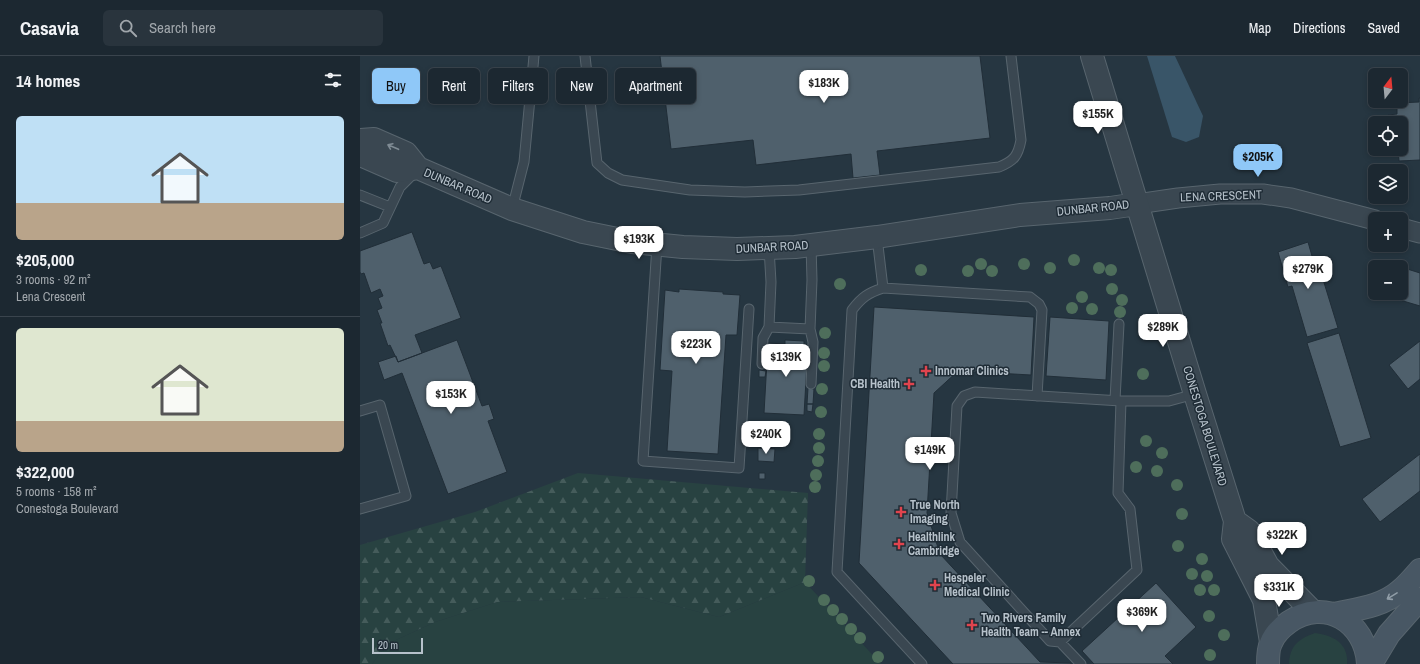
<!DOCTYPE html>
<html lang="en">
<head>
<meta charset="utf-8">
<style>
	:root { --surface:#1c2831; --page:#29343d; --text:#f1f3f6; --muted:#a0a6ab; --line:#3a444d; --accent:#8fc8f8 }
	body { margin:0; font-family:"Archivo Narrow",sans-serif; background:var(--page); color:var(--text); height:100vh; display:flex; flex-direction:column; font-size:15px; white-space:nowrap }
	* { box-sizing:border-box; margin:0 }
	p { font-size:13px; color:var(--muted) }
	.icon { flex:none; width:22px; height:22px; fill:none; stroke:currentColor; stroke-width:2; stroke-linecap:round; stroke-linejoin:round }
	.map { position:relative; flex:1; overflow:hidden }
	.drawer { display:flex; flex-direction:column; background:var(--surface); width:360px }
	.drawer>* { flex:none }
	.guide { position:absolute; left:12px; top:12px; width:380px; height:36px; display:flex; gap:8px }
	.needle { width:26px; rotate:16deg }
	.controls { position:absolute; left:1008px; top:12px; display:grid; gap:8px }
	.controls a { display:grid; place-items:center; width:40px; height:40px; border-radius:6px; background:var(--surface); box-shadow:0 2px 6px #0003,0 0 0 1px var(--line); font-size:20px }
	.scale { position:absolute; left:12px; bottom:10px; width:51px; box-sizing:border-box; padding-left:4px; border:2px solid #b7c2cb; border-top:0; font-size:11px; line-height:14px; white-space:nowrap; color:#b7c2cb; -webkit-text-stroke:3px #1f2c36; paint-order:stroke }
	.price { position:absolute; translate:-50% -34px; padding:0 9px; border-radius:8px; background:#fff; color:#222; font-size:13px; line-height:26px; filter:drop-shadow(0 1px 2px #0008) }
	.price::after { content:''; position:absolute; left:50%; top:24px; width:12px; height:9px; margin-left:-6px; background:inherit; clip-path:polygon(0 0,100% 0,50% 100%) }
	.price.current { background:var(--accent); color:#111 }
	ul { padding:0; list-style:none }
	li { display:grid; align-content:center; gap:8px; height:212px; padding:0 16px }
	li+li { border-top:1px solid var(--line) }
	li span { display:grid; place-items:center; height:124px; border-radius:6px; color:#555 }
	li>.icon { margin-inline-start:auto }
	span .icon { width:72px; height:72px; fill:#fffc; stroke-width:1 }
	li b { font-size:17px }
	h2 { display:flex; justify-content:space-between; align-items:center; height:48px; padding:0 16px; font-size:17px }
	.pill { padding:0 14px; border-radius:6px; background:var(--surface); box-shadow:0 2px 6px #0003,0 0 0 1px var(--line); font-size:14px; line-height:36px }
	.pill.current { background:var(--accent); color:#111 }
	header { display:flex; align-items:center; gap:24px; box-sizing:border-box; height:56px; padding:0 20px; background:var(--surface); border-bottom:1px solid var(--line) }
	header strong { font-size:19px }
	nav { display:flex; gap:22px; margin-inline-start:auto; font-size:14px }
	.search { width:280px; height:36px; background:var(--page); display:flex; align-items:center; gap:10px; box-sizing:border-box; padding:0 14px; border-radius:6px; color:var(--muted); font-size:15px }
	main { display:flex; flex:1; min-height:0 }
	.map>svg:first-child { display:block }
</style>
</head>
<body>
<header>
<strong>Casavia</strong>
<div class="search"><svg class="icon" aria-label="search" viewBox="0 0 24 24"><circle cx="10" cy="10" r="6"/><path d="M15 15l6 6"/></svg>Search here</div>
<nav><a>Map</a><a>Directions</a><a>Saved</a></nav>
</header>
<main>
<section class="drawer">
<h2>14 homes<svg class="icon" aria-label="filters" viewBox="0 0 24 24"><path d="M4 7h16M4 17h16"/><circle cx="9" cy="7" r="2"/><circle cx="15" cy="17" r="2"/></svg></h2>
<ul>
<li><span style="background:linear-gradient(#bfe0f5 70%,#b9a48a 0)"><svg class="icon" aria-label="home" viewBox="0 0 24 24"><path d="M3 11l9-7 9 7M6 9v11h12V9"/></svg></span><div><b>$205,000</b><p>3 rooms · 92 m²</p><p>Lena Crescent</p></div></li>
<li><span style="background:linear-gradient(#dfe7d0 75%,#b9a48a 0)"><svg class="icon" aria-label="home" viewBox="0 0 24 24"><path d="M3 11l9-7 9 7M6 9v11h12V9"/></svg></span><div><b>$322,000</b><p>5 rooms · 158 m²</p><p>Conestoga Boulevard</p></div></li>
</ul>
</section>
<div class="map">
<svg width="1060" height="608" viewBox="0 0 1060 608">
	<defs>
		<pattern id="forest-firs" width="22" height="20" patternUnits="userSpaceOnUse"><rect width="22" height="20" fill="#284241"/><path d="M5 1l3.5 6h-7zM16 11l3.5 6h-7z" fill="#455c5b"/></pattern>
	</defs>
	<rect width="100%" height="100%" fill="#263641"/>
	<path fill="#284241" d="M445,526l76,82h-509l15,-20 48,-22 62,-20 144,-5 78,20z
		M955,577c17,2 34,10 32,31h-58c1,-18 9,-25 26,-31z"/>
	<path fill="url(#forest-firs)" d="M218,417l230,20 -3,89 -86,35 -78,-20 -144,5 -62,20 -48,22 -15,20h-12v-119l115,-33z"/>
	<path fill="#395568" d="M787,0h28l28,60 -4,21 -13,5 -14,-5z"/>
	<path fill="#4f606c" stroke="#212e38" d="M300,0h320l10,82 -113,13 3,24 -27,3 -2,-24 -95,11 -3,-25 -82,9z
		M1059,42h1v62l-21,1 -1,-11h-9v-1h12v-26h-17h4v-8l9,-1v-11l22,-1z
		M52,176l12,32 6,-2 3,7 8,-3 20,52 -46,17 7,18 -24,9 -8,-17 -2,1 -8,-23h2l-5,-13 5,-2 -4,-10 5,-2 -3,-7 -9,4 -7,-20 -3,1 -1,-2v-21z
		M948,186l10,35 4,-1 16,52 -31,9 -15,-51 -4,1 -10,-35z
		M1041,211l19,6v33l-37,-11v-2h18z
		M319,233l44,3v2l17,1 -3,40h-11l-8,119 -51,-3 5,-80 -12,-1 5,-80 14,2z
		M514,251l160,10 -3,58 -73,-4 -24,22 -7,120 13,41 100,108 31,1v1h-118l-94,-101z
		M690,261l59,4 -3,59 -60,-4z
		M979,277l32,105 -31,9 -33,-104z
		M97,284l25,66 7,-2 5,15 -6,2 19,51 -59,22 -46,-121 -18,7 -6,-18 18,-6 2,6z
		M425,284l19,1v4h4l-4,70 -40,-2 4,-70 17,1z
		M1060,285v38l-12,10 -19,-24z
		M399,314l7,1 -1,6h-6z
		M448,332l6,1 -1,15h-6z
		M447,348h6l-1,8 -5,-1z
		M398,392l17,1 -1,13 -16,-1z
		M1060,398v37l-40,31 -18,-23z
		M399,417h6v6h-6z
		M796,527l40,44 -31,29 8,8h-79l-12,-13z"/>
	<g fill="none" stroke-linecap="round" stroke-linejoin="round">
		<defs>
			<path id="service" d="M225,0l12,107 11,10 14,7 68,10 55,2 54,-2 200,-23c15,-6 19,-11 22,-27l-10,-84
				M0,139l30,12
				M152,153l12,-47 10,-106
				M0,177l23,-10 17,-36 14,-14
				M517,181l6,51
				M297,189l-14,216 96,7 10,-159
				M409,192l2,34 -2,45 41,2 2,-49 -1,-35
				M450,273l3,13 -2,42
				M402,308l1,-26 6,-11
				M755,344l4,-76
				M761,345l-3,92 12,16 7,61 -77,72 -10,-1 -90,-99 -9,-29 6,-107 7,-10 11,-4 146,9h48l26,-7
				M0,355l20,-6 26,91 -46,13
				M700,586l21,22
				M562,608l-85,-92 15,-262c10,-13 16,-17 31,-22l147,9 9,7 3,6 -5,86"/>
			<path id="minor" d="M777,148l41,-6 42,-4h43l28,4 84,22
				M1041,172l19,5"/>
			<path id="tertiary" d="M732,0l103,338 40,127 -2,18 31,61 7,42
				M0,84l14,-1 32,14 12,15 94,41 71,23 49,10 51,5 54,2 58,-2 82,-10 143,-22 90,-7 27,-4
				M0,94l5,7 32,14 21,-3
				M875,465l14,10 19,35 45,46"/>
			<path id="secondary" d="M974,558c23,-5 48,-7 67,-24 7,-6 13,-13 19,-20
				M908,608c0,-7 0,-15 3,-21 3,-8 11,-16 18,-21 36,-25 77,0 79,42
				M1011,608l18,-30 31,-35"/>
		</defs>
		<use href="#service" stroke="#58656e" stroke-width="11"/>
		<use href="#minor" stroke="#58656e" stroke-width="21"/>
		<use href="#tertiary" stroke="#58656e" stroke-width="24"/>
		<use href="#secondary" stroke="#58656e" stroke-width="24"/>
		<use href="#service" stroke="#3a4751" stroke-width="9"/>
		<use href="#minor" stroke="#3a4751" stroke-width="19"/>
		<use href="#tertiary" stroke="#3a4751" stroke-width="22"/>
		<use href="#secondary" stroke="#485764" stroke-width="22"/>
	</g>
	<g fill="#4e6e5b">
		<circle cx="714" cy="204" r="6"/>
		<circle cx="621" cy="208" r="6"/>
		<circle cx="664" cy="208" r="6"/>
		<circle cx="690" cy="212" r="6"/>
		<circle cx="739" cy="212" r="6"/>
		<circle cx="561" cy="214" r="6"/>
		<circle cx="751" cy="214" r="6"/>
		<circle cx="608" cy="215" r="6"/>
		<circle cx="632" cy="215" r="6"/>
		<circle cx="480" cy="228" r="6"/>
		<circle cx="752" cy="233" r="6"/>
		<circle cx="722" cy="241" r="6"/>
		<circle cx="762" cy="244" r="6"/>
		<circle cx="712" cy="252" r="6"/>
		<circle cx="732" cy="253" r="6"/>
		<circle cx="760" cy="256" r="6"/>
		<circle cx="465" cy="277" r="6"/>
		<circle cx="464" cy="297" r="6"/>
		<circle cx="464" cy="310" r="6"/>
		<circle cx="783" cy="318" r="6"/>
		<circle cx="462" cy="333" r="6"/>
		<circle cx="461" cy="356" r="6"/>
		<circle cx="459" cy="378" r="6"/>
		<circle cx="786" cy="385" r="6"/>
		<circle cx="459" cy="392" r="6"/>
		<circle cx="802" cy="397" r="6"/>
		<circle cx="458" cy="405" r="6"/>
		<circle cx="776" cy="411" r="6"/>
		<circle cx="797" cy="415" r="6"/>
		<circle cx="456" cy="419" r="6"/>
		<circle cx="817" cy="429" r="6"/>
		<circle cx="455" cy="431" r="6"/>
		<circle cx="822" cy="458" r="6"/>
		<circle cx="818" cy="490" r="6"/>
		<circle cx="842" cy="503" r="6"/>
		<circle cx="832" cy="518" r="6"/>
		<circle cx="847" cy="520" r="6"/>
		<circle cx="449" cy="525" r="6"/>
		<circle cx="840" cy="534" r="6"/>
		<circle cx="854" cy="534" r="6"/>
		<circle cx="464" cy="544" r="6"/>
		<circle cx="473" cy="554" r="6"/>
		<circle cx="849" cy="560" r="6"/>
		<circle cx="482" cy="563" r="6"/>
		<circle cx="491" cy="573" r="6"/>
		<circle cx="864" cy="579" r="6"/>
		<circle cx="500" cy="582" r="6"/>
		<circle cx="850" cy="599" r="6"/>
		<circle cx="518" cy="601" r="6"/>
	</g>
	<defs><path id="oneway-shaft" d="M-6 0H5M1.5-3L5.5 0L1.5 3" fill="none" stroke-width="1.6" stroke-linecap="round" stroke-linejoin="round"/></defs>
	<use stroke="#7f8b94" href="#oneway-shaft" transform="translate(33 91) rotate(-157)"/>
	<use stroke="#909da7" href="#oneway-shaft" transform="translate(1032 540) rotate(148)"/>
	<g fill="#e0444e" stroke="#1f2c36" stroke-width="1.5">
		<path d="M564 309h4v4h4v4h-4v4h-4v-4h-4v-4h4z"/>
		<path d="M547 322h4v4h4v4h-4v4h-4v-4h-4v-4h4z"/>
		<path d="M539 450h4v4h4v4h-4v4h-4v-4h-4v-4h4z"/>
		<path d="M537 482h4v4h4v4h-4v4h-4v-4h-4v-4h4z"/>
		<path d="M573 523h4v4h4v4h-4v4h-4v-4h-4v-4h4z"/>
		<path d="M610 563h4v4h4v4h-4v4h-4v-4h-4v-4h4z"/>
	</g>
	<g text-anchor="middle" stroke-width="3" stroke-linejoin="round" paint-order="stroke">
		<g font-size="12" fill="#b7c2cb" stroke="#1f2c36">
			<text transform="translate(98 130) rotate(23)" y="4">DUNBAR ROAD</text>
			<text transform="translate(861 140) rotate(-2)" y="4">LENA CRESCENT</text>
			<text transform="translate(733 152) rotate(-6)" y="4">DUNBAR ROAD</text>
			<text transform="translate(412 191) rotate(-3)" y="4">DUNBAR ROAD</text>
			<text transform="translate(845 370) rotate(73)" y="4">CONESTOGA BOULEVARD</text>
		</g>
		<g font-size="12" font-weight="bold" fill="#b7c2cb" stroke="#1f2c36" text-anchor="start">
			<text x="575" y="319">Innomar Clinics</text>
			<text x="540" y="332" text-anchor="end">CBI Health</text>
			<text x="550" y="453">True North<tspan x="550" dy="14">Imaging</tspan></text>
			<text x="548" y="485">Healthlink<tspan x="548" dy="14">Cambridge</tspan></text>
			<text x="584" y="526">Hespeler<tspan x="584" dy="14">Medical Clinic</tspan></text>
			<text x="621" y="566">Two Rivers Family<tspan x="621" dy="14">Health Team -- Annex</tspan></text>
		</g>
	</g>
</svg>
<div class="controls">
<a><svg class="needle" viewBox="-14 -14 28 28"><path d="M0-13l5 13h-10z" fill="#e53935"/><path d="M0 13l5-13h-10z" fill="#a0a6ab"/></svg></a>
<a><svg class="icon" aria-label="locate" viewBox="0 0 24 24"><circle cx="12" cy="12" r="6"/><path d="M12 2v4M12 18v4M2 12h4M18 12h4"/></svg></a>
<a><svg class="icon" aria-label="layers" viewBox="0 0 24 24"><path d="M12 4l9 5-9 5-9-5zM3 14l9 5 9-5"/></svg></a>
<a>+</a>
<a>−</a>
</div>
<div class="scale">20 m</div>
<b class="price" style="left:464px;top:48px">$183K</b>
<b class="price" style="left:738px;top:79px">$155K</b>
<b class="price current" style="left:898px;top:122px">$205K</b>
<b class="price" style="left:279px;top:204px">$193K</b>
<b class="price" style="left:948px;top:234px">$279K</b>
<b class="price" style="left:803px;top:292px">$289K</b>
<b class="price" style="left:336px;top:309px">$223K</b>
<b class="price" style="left:426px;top:322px">$139K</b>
<b class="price" style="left:91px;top:359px">$153K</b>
<b class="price" style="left:406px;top:399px">$240K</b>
<b class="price" style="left:570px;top:415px">$149K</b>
<b class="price" style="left:922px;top:500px">$322K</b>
<b class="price" style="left:919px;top:552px">$331K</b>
<b class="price" style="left:782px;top:577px">$369K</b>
<div class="guide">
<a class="pill current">Buy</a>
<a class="pill">Rent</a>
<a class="pill">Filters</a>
<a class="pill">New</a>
<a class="pill">Apartment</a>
</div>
</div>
</main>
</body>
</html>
